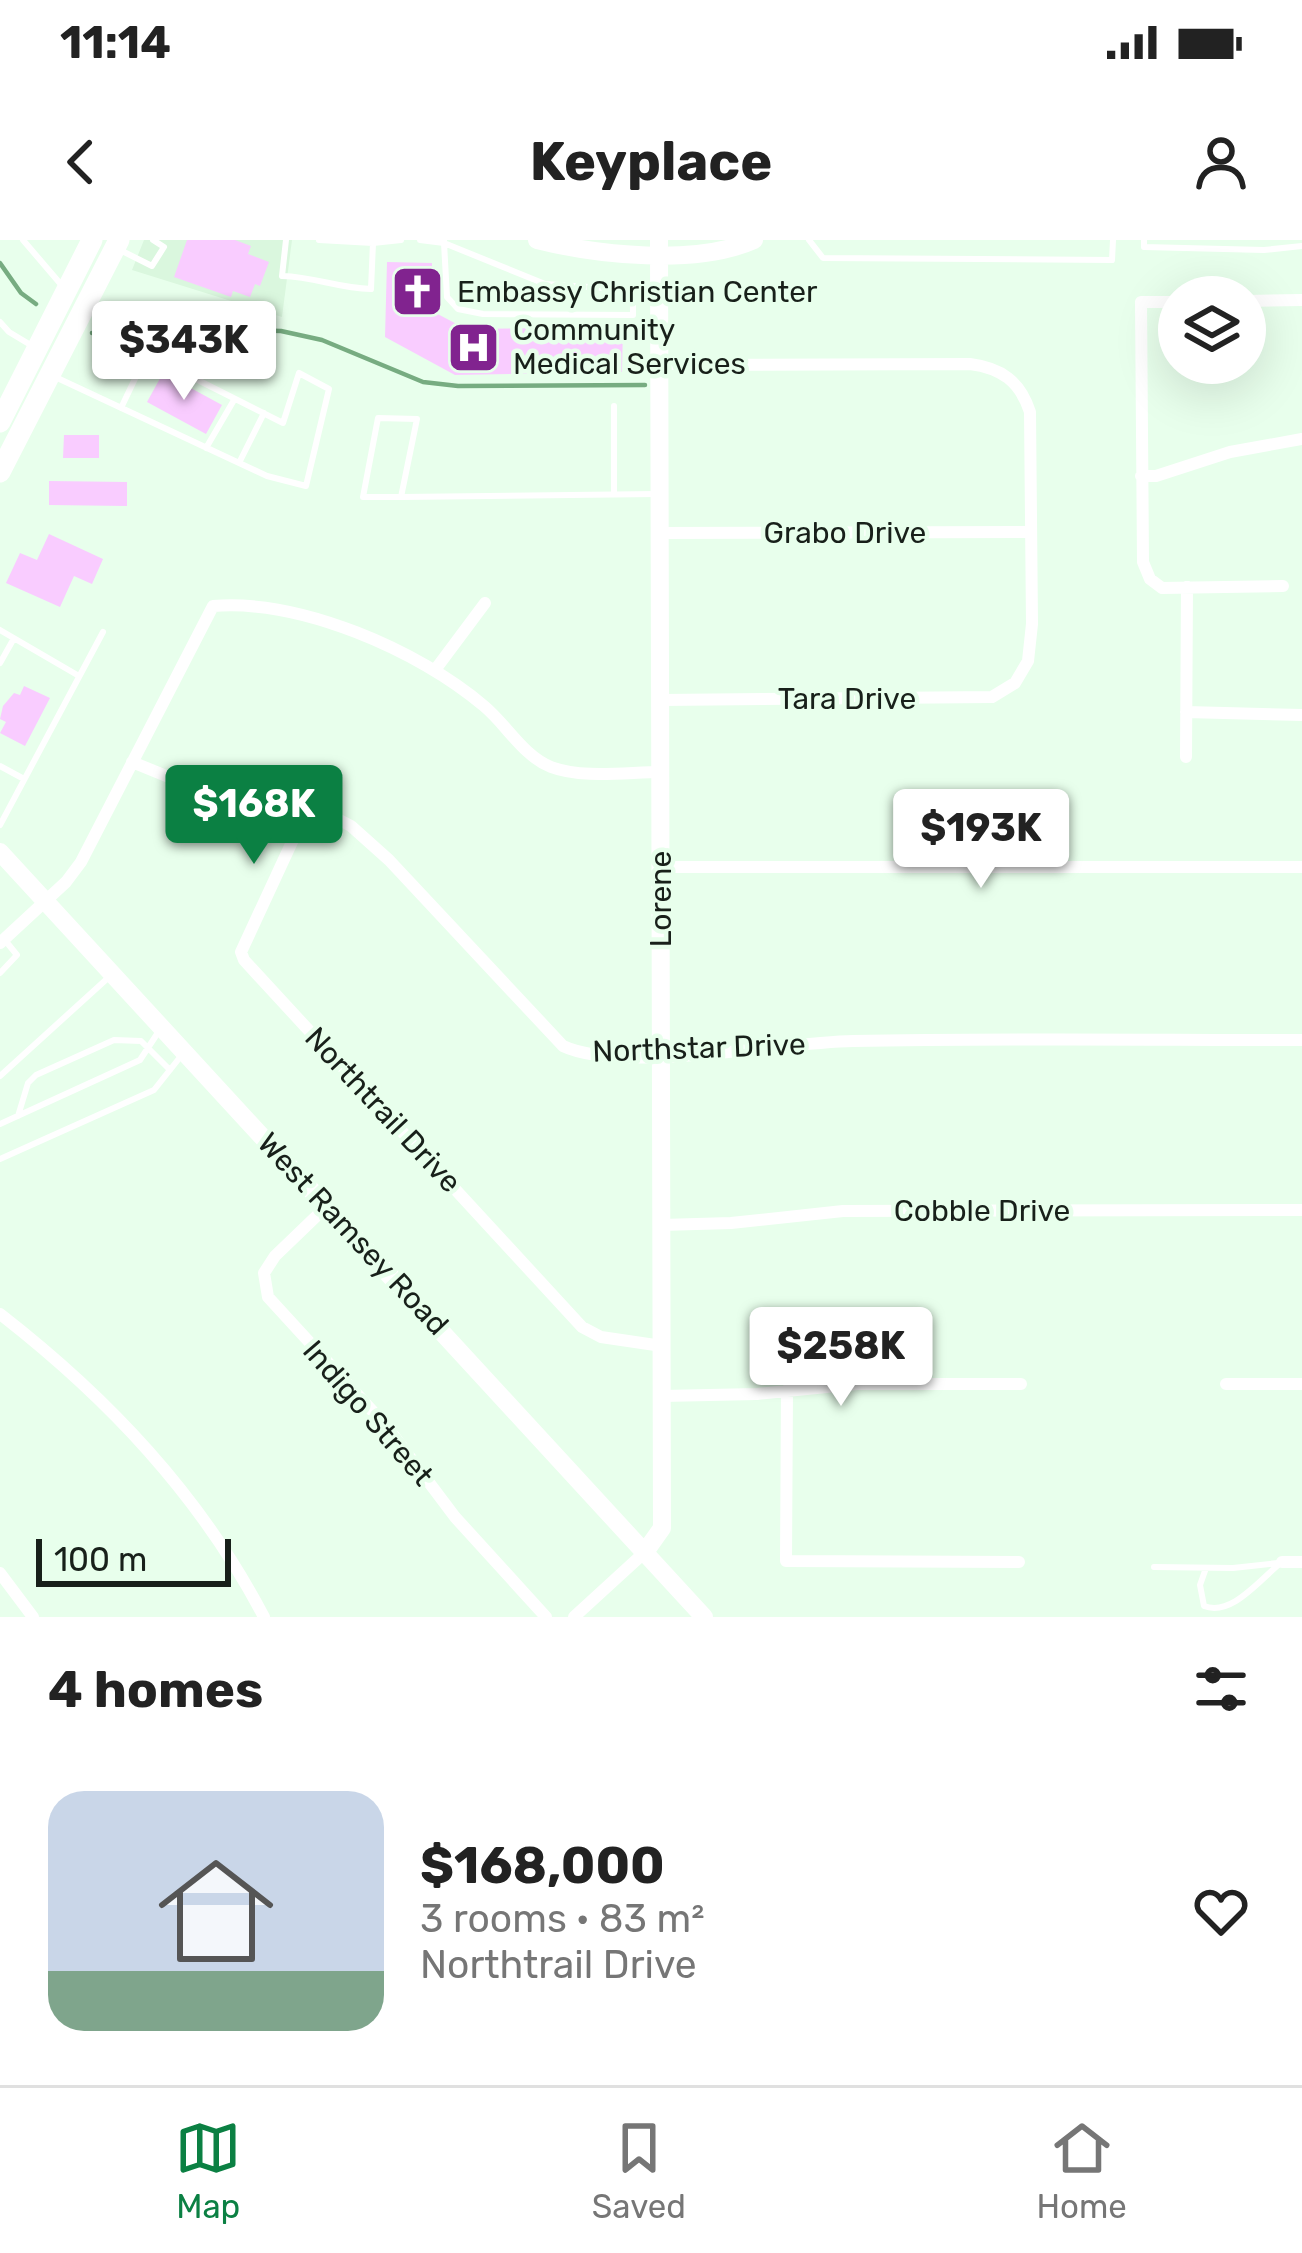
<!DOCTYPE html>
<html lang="en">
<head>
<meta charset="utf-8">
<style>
	:root { --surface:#fff; --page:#f2f2f2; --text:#222; --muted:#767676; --line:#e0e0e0; --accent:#0b8043 }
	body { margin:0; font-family:Rubik,sans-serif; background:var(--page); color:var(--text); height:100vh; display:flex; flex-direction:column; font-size:45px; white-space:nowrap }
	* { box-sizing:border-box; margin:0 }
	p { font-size:39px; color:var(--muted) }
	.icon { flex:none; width:66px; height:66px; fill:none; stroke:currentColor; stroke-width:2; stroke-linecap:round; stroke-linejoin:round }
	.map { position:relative; height:1377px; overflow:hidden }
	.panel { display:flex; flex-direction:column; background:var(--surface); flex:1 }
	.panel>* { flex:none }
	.tools { position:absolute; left:1158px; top:36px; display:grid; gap:24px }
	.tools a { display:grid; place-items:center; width:108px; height:108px; border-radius:50%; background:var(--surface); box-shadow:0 12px 48px #0002; font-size:60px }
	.scale { position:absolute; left:36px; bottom:30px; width:195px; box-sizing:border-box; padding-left:12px; border:6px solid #18201a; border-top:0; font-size:33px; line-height:42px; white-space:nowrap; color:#18201a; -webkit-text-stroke:9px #e8ffec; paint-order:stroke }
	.price { position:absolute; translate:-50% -102px; padding:0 27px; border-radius:12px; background:#fff; color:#222; font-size:39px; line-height:78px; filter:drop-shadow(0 3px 6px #0008) }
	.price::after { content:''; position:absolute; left:50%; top:72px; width:36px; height:27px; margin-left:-18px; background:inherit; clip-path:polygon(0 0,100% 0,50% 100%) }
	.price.selected { background:var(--accent); color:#fff }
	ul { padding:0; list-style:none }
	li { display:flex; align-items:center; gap:36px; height:300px; padding:0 48px }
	li span { display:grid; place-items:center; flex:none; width:336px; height:240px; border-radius:36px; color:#555 }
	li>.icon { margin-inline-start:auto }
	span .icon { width:144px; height:144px; fill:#fffc; stroke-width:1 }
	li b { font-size:51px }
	h2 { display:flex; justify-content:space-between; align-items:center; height:144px; padding:0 48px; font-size:51px }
	.status { display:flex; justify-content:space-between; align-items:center; height:84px; padding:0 60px; background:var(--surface); direction:ltr }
	.status svg { height:33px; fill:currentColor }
	header { display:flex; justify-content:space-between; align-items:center; height:156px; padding:0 48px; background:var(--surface); font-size:54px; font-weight:700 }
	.dock { display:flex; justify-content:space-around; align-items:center; height:168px; border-top:3px solid var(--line); background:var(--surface); font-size:33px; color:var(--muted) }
	.dock a { display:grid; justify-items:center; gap:6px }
	.dock .selected { color:var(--accent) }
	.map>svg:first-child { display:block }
</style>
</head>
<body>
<div class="status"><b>11:14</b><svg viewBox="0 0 49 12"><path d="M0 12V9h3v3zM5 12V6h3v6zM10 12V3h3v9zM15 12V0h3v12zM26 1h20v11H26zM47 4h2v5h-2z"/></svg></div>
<header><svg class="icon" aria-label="back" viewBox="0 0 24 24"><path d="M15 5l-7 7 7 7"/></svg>Keyplace<svg class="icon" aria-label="person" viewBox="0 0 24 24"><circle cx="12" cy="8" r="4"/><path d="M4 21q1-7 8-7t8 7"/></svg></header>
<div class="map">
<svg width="1302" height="1377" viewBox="0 0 1302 1377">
	<rect width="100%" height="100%" fill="#e8ffec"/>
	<path fill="#daf7de" d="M144,0h148l-10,77 -150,-47z"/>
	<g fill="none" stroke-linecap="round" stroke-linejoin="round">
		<path stroke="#77ac81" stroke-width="4.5" d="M0,23l21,30 15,11
			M92,93l59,-6 130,4 41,9 101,42 35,4 187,-1"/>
	</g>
	<path fill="#f9ccff" d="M187,0h48l16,6 -3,8 21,8 -9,24 -5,-2 -5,13 -17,-6 -2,6 -57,-20z
		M387,22l45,1v48l34,18 157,-2 -1,45 -167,3 -70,-38z
		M163,133l59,32 -16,29 -59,-32z
		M64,195h35v23h-36z
		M49,241l78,1v24l-78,-1z
		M49,294l54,25 -11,25 -18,-8 -14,31 -54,-24 14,-30 17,7z
		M24,446l26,12 -25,48 -25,-13 6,-11 -6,-3 3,-13 11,-13 6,2z"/>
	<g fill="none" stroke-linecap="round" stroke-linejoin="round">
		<path stroke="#fff" stroke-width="6" d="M23,0l41,48
			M286,0l-4,36c34,1 55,12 89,13l2,-46
			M319,0l54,3 28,-3
			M420,0l24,3 101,41 88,6v25l-150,-1 -25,-5 -11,-12 -3,-54v-3
			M809,0l14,18 289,2 1,-20
			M1144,0v7l120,3 38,-4
			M122,11l30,15 12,-19 -11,-7
			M0,82l9,10 25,15
			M53,136l214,100 39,10 23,-97 -30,-16 -16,50 -113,-57 -27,-4 -22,46
			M206,208l28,-48
			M239,223l25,-50
			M614,254v-88
			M401,257h-38l15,-79 39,1 -16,78 255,-3
			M0,390l79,46
			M0,423l13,-23
			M0,526l24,13
			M0,585l103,-193
			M0,733l17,-18 -13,-16
			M0,836l109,-99
			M18,876l10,-33 8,-8 78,-35 27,1 29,29
			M0,884l140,-64 19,-29
			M0,919l154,-69 27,-34
			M1154,1327l79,1 45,-5
			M1206,1328l-6,17 4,21c28,11 56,-27 78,-44"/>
		<path stroke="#fff" stroke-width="12" d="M1245,61l57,-1
			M1179,62h-38l2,260 7,17 12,9 121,-2
			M660,122l21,3 289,-1c31,4 50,17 60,48l2,212 -4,37 -13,22 -23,14 -331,3
			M1141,236h15l74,-24 72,-13
			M659,293l371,-1
			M435,430l50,-67
			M1186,472l116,3
			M1186,517l1,-170
			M132,522l44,18 59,1 49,10 67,35 38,34 174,186c59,28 218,-4 290,-5 150,-3 300,-1 449,-1
			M310,563l-69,149 3,8 338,367 19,10 61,9
			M661,627h641
			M0,703l66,-61 15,-20 132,-256c88,-7 205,44 271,100 22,18 39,50 67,61 31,12 77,5 110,5
			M327,966l-52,50 -11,17 4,24 120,131 67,89 91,100
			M662,985l69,-2 112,-12 459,-1
			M0,1074c108,84 200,181 264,303
			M1226,1144h76
			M787,1150l-1,171 233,1
			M662,1156l95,-2 100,-10h164
			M1282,1322h20
			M0,1333l33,44
			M574,1377l71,-65"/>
		<path stroke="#fff" stroke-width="18" d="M537,0c60,15 159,26 217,0
			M0,612l704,765
			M645,1312l17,-24 -3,-1288"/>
		<path stroke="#fff" stroke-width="21" d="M0,182l92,-182
			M0,232l119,-232"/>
	</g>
	<defs>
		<symbol id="church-square" viewBox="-11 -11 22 22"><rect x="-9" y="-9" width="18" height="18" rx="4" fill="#81238f" stroke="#e8ffec"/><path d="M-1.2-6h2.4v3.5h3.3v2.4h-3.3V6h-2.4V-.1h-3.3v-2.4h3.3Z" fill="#fff"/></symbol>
		<symbol id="hospital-square" viewBox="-11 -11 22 22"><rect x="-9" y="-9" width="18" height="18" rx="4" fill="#81238f" stroke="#e8ffec"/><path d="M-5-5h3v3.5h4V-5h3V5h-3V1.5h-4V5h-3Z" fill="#fff"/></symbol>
	</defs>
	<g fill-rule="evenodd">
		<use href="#church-square" x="388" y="22" width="59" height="59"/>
		<use href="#hospital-square" x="444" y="78" width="59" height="59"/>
	</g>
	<g text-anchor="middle" stroke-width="9" stroke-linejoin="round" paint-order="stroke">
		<g font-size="30" fill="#18201a" stroke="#e8ffec" text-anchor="start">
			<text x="457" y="62">Embassy Christian Center</text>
			<text x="513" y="100">Community<tspan x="513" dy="34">Medical Services</tspan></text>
		</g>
		<g font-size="30" fill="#18201a" stroke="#e8ffec">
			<text x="845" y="303">Grabo Drive</text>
			<text x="847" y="469">Tara Drive</text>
			<text transform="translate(661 659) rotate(-90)" y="10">Lorene</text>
			<text transform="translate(699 808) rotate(-2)" y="10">Northstar Drive</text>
			<text transform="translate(383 870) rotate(47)" y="10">Northtrail Drive</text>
			<text x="982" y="981">Cobble Drive</text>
			<text transform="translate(353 994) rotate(47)" y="10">West Ramsey Road</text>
			<text transform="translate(368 1173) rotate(49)" y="10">Indigo Street</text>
		</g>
	</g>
</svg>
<div class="tools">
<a><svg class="icon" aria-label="layers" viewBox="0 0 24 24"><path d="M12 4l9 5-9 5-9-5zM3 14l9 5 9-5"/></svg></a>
</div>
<div class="scale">100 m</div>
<b class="price" style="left:184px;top:163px">$343K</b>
<b class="price selected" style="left:254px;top:627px">$168K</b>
<b class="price" style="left:981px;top:651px">$193K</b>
<b class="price" style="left:841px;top:1169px">$258K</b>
</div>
<section class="panel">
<h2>4 homes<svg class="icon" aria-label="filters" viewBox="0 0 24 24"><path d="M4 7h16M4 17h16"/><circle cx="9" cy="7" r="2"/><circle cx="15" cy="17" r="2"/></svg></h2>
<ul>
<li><span style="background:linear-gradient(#c9d6e8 75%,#7fa58c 0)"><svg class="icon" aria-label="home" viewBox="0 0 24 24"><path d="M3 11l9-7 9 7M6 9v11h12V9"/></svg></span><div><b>$168,000</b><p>3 rooms · 83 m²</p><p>Northtrail Drive</p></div><svg class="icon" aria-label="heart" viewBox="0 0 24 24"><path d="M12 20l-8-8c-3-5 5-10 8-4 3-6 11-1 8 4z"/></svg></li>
</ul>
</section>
<nav class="dock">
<a class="selected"><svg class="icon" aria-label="map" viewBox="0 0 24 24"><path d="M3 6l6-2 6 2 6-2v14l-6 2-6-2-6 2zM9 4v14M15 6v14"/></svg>Map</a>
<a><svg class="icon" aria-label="saved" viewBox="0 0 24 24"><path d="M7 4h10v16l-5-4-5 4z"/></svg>Saved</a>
<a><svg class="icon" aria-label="home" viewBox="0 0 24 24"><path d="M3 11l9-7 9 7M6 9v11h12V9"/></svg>Home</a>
</nav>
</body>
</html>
